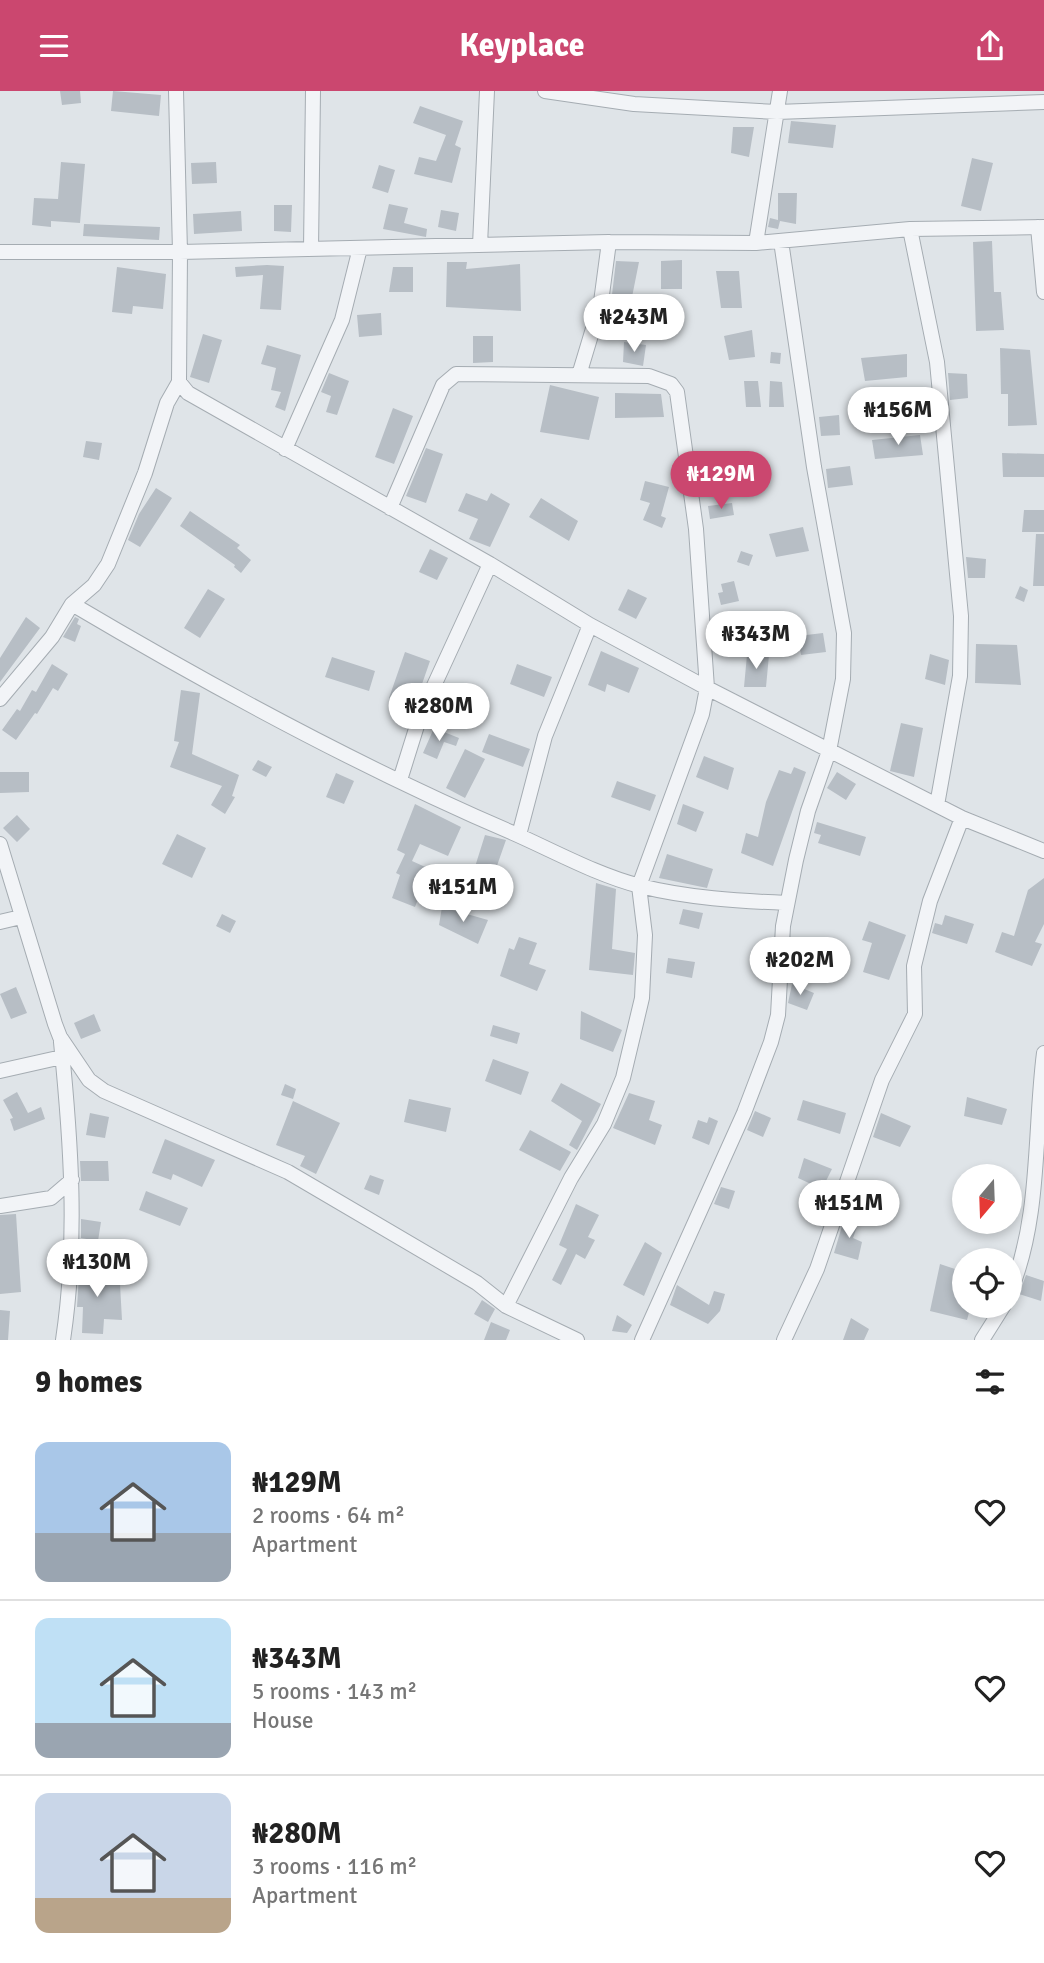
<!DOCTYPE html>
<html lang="en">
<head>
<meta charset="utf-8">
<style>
	:root { --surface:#fff; --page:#f2f2f2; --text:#222; --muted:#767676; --line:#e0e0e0; --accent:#cb476f }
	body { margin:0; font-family:Signika,sans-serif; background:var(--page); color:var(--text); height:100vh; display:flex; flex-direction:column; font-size:26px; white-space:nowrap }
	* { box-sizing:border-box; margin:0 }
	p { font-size:23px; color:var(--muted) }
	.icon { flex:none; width:38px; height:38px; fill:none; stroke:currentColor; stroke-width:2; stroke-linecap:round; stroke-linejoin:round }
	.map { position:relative; height:1249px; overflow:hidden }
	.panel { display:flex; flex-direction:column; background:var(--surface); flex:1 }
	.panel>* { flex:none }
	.needle { width:46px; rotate:199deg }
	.tools { position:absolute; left:952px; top:1073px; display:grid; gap:14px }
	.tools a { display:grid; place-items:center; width:70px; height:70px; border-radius:50%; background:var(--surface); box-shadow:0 4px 10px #0003; font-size:35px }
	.price { position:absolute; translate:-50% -60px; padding:0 16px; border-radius:24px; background:#fff; color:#222; font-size:23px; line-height:46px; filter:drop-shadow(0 2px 4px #0008) }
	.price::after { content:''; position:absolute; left:50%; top:42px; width:21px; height:16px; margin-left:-10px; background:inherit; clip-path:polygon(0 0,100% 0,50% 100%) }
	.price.on { background:var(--accent); color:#fff }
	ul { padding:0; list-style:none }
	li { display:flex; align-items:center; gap:21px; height:175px; padding:0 35px }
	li+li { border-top:2px solid var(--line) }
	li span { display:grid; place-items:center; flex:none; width:196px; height:140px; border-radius:14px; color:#555 }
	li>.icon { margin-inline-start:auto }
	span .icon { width:84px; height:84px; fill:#fffc; stroke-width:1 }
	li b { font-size:30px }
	h2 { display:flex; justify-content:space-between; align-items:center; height:84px; padding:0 35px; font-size:30px }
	header { display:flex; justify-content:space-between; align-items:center; height:91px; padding:0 35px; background:var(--accent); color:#fff; font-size:32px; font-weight:800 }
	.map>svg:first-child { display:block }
</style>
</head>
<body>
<header><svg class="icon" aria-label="menu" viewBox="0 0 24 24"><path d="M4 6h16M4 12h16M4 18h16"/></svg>Keyplace<svg class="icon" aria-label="share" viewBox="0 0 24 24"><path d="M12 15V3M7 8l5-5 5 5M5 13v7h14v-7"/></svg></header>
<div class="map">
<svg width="1044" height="1249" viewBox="0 0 1044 1249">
	<rect width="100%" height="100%" fill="#dfe4e8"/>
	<path fill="#b7bec5" d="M60,0h20l1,12 -19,2z
		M113,0l48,4 -2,21 -48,-5z
		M420,15l43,15 -8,24 6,3 -9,35 -38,-9 5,-17 17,4 10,-26 -33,-12z
		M791,30l45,4 -3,23 -45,-5z
		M733,36h21l-5,30 -18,-4z
		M972,67l21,5 -12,48 -20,-5z
		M61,71l24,2 -5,59 -29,-2v6l-19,-2 2,-27 24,1z
		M216,71l1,21 -25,1 -1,-21z
		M379,74l16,5 -7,23 -16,-5z
		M778,102h19l-1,31 -16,-3 -2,8 -10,-2 2,-9 8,2z
		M389,113l19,4 -4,15 23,6 -1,8 -43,-8z
		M274,114h18l-1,27 -17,-1z
		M441,119l18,3 -3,18 -18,-4z
		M241,120l1,20 -48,3 -1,-20z
		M84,133l76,3 -1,13 -76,-4z
		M992,150l2,51h7l3,38 -28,1 -3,-89z
		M682,169v29h-21v-28z
		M616,170l23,1 -12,60 -8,-2 3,-16 -11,-1z
		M447,171h20l-1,7 54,-5 1,47 -75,-4z
		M267,174l17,1 -3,44 -21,-1 3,-34 -27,2 -1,-10z
		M117,176l49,7 -3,35 -30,-3 -1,8 -20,-2z
		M393,176h20v25h-24z
		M716,180h23l3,37h-21z
		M381,222l1,22 -23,2 -2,-22z
		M752,239l3,27 -26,3 -5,-24z
		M203,243l19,6 -13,43 -19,-6z
		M473,245h20v26l-20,1z
		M624,251l22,3 -3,21 -20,-4z
		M267,254l34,10 -16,56 -10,-4 6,-15 -10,-2 5,-22 -15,-4z
		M1000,257l30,2 7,75 -29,1v-32h-7z
		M771,261l10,1 -1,11 -10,-1z
		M907,263v23l-42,4 -4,-23z
		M329,282l20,8 -12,34 -11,-3 5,-16 -10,-4z
		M948,282l19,1 1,24 -18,2z
		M744,290h14l3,26h-15z
		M770,290l12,1 2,25h-15z
		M550,294l49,12 -10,43 -49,-8z
		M615,302l46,1 3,23 -49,1z
		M393,317l20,8 -19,48 -19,-7z
		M839,324l1,20 -19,1 -2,-19z
		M920,344l3,20 -48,4 -3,-19z
		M86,350l16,2 -3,17 -16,-3z
		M426,357l17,6 -17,49 -20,-7z
		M1002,362l42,1v23h-41z
		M850,375l3,19 -25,3 -2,-19z
		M645,390l24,6 -8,29 5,2 -4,10 -19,-8 7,-17 -10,-3z
		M156,397l16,10 -32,49 -12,-7 11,-26z
		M466,402l21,8 4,-8 19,11 -20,43 -21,-8 9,-20 -20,-8z
		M541,407l37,23 -9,20 -40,-24z
		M732,412l2,12 -24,4 -2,-13z
		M1024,419h20v22h-22z
		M190,420l50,34 -3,3 14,12 -10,13 -7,-6 1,-2 -55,-39z
		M803,436l6,24 -33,6 -7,-23z
		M1036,443h8v52h-11z
		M430,458l18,9 -11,22 -18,-8z
		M741,460l12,4 -4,11 -12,-4z
		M966,466l20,2 -1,19h-17z
		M734,490l5,20 -18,4 -3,-12 5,-1 -2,-8z
		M1020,495l8,4 -4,12 -9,-4z
		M208,498l17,10 -25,39 -16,-10z
		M628,498l19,9 -11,21 -18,-9z
		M26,526l14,11 -40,54v-24z
		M75,526l4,2 -2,5 4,2 -6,16 -12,-5z
		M823,542l3,19 -25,3 -3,-19z
		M976,553l41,1 4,40 -46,-2z
		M601,560l38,17 -10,25 -22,-9 -2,8 -17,-7z
		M405,561l25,9 -16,46 -25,-9z
		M930,563l19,6 -4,25 -20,-6z
		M747,564h22l-3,32h-22z
		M332,566l43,14 -6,20 -44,-14z
		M52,573l16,10 -10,17 -5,-3 -16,26 -2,-1 -19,27 -14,-10 15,-21 3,2 12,-21 4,2z
		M517,573l35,13 -8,20 -34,-13z
		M181,599l19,3 -8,61 47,21 -7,21 3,1 -10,17 -14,-9 11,-19 -52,-19 9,-25 -5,-1z
		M901,632l22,5 -9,49 -24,-6z
		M434,637l25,10 -3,8 -12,-4 -7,17 -14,-6z
		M489,643l41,15 -7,18 -41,-15z
		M465,658l20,10 -20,39 -19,-10z
		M704,665l30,12 -6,22 -32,-13z
		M258,669l14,7 -6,10 -14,-7z
		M794,676l12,5 -33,94 -32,-13 5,-20 12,4 8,-35 13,-32 12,4z
		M0,681h29v20l-29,1z
		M837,681l19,12 -10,16 -19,-12z
		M336,682l18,8 -10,23 -18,-7z
		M617,690l39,14 -6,16 -39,-14z
		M415,713l46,23 -13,29 -28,-12 -8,17 31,14 -8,17 -12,-6 -8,21 -23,-9 8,-23 -4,-2 9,-19 -8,-4z
		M683,713l21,8 -8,20 -19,-8z
		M17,724l13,14 -13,13 -14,-14z
		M817,731l49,15 -6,19 -42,-13 3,-8 -7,-2z
		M177,743l29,14 -14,30 -30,-14z
		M485,744l21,5 -13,37 -19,-7z
		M667,763l46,15 -6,19 -48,-10z
		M1044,787v46l-9,18 7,2 -10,22 -37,-14 7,-20 12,4 14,-46z
		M596,792l20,6 -4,60 23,4 -2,22 -44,-5z
		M442,816l46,13 -10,24 -39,-19z
		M683,818l20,4 -4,16 -20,-5z
		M222,823l14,7 -6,12 -14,-7z
		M945,824l29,9 -7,20 -35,-11 3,-10 7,2z
		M869,830l37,14 -17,45 -26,-8 9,-29 -10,-3z
		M519,846l18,6 -8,21 17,6 -9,21 -37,-15 9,-28 5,2z
		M668,867l27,4 -3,16 -26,-5z
		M792,893l22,9 -7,17 -19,-7z
		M16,896l11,26 -16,6 -11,-25z
		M581,920l41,19 -9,22 -33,-13z
		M94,923l7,17 -20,8 -7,-16z
		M493,934l27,8 -3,11 -27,-8z
		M493,968l36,13 -8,23 -36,-14z
		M561,992l40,21 -24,46 -8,-5 13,-24 -31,-20z
		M285,993l11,5 -3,10 -12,-4z
		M17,1001l11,21 13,-6 4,12 -31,12 -4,-12 3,-1 -10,-18z
		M629,1002l26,8 -6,19 13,5 -7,20 -42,-17z
		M967,1006l40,12 -5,16 -38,-9z
		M409,1008l42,9 -5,24 -42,-10z
		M803,1009l43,13 -6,21 -43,-14z
		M293,1010l47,22 -24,51 -16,-8 5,-10 -29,-11z
		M755,1020l16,7 -8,19 -16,-7z
		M90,1022l19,4 -4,21 -19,-3z
		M881,1022l30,13 -11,21 -27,-10z
		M709,1026l9,4 -9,24 -17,-7 6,-18 9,3z
		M530,1039l41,22 -11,19 -41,-21z
		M165,1048l50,21 -13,27 -29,-13 -2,6 -19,-7z
		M804,1067l28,11 -10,20 -24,-11z
		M80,1070h28l1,20h-28z
		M370,1084l14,5 -5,15 -15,-6z
		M866,1092l12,3 -2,10 -12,-3z
		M721,1096l14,4 -6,18 -15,-5z
		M146,1100l42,17 -8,18 -41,-16z
		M576,1113l23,11 -11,22 7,3 -10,19 -9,-5 -15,31 -9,-5 15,-31 -8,-4z
		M16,1123l5,78 -21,2v-79z
		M845,1125l14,5 -6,17 9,4 -4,18 -24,-7z
		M81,1128l20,3 -3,19 -17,-3z
		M645,1151l17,11 -18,43 -21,-11z
		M80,1169h18l1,25 21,-1 2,36 -18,-1 -1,15 -21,-1 1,-26h-6z
		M940,1173l24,8v33h7l-4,15 -37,-9z
		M1026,1184l18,6 -3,20 -22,-7z
		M677,1194l32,20 5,-14 11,3 -5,17 -12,13 -38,-19z
		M482,1209l13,9 -7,13 -14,-8z
		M0,1219l10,1 -2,29h-8z
		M617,1224l15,10 -5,8 -15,-2z
		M851,1227l18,11 -5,11h-21z
		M491,1231l19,8 -4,10h-22z"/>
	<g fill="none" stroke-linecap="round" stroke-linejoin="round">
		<defs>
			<path id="minor" d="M176,0l4,161 -1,130 9,11 302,171 100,61 117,63 255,130 82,33
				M545,0l89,13 143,8 267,-10
				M1038,136l6,65
				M910,138l27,133 24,254 -1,60 -23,129
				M756,152l24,-152
				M480,154l7,-154
				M311,158l2,-158
				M0,161h180l429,-10 147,1 154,-14 134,-2
				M579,284l22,-73 8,-60
				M285,358l57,-129 18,-72
				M390,417l53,-123 13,-11 193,2 22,8 6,8 19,137 11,159 -5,26 -63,172 6,49 -3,63 -19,80 -19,46 -33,54 -65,128
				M72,513c142,84 289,164 441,229 41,18 84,42 127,53 48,12 98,15 147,17
				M0,608l52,-62 20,-33 22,-19 14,-21 37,-91 22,-70 12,-21
				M400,689l20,-64 70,-152
				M519,744l26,-99 45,-111
				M0,753l55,180 5,13 29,43 15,11 184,81 189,111 29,23 71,34
				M0,831l21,-5
				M61,951c10,100 17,198 2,298
				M0,980l62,-14
				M0,1115l51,-8 21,-18
				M1010,1201c31,-74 24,-161 34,-239
				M642,1249l102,-227 27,-71 7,-27 5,-89 13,-66 12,-49 21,-60 14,-72 1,-46 -30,-166 -33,-226
				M784,1249l33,-71 65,-189 33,-66 -1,-48 16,-65 32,-83
				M982,1249l22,-35"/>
		</defs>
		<use href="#minor" stroke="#a5acb2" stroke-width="16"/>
		<use href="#minor" stroke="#f2f4f7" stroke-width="14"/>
	</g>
</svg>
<div class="tools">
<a><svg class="needle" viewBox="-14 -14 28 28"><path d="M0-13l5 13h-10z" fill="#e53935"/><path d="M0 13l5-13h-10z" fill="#767676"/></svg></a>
<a><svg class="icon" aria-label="locate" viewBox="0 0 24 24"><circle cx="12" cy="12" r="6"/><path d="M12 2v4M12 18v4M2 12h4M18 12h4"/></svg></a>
</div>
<b class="price" style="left:634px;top:263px">₦243M</b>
<b class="price" style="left:898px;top:356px">₦156M</b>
<b class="price on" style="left:721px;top:420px">₦129M</b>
<b class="price" style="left:756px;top:580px">₦343M</b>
<b class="price" style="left:439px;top:652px">₦280M</b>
<b class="price" style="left:463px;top:833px">₦151M</b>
<b class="price" style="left:800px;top:906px">₦202M</b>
<b class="price" style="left:849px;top:1149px">₦151M</b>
<b class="price" style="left:97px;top:1208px">₦130M</b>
</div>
<section class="panel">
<h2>9 homes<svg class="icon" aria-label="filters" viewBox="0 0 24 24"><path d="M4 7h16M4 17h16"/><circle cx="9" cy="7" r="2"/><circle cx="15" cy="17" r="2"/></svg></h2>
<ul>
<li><span style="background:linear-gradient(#a9c7e8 65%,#9aa5b1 0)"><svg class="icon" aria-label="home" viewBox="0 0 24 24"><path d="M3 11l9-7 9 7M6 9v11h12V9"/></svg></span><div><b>₦129M</b><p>2 rooms · 64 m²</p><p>Apartment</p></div><svg class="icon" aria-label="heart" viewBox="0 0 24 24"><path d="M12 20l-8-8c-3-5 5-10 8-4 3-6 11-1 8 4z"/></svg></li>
<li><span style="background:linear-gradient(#bfe0f5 75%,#9aa5b1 0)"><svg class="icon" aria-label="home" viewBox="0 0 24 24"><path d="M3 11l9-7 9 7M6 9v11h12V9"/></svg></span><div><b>₦343M</b><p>5 rooms · 143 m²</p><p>House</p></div><svg class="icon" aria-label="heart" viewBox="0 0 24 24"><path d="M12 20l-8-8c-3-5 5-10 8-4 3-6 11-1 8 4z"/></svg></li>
<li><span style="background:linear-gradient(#c9d6e8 75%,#b9a48a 0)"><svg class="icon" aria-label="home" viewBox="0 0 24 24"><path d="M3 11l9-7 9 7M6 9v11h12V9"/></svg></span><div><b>₦280M</b><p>3 rooms · 116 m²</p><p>Apartment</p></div><svg class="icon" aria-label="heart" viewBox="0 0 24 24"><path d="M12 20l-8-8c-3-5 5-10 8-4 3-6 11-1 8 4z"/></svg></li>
</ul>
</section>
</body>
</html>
